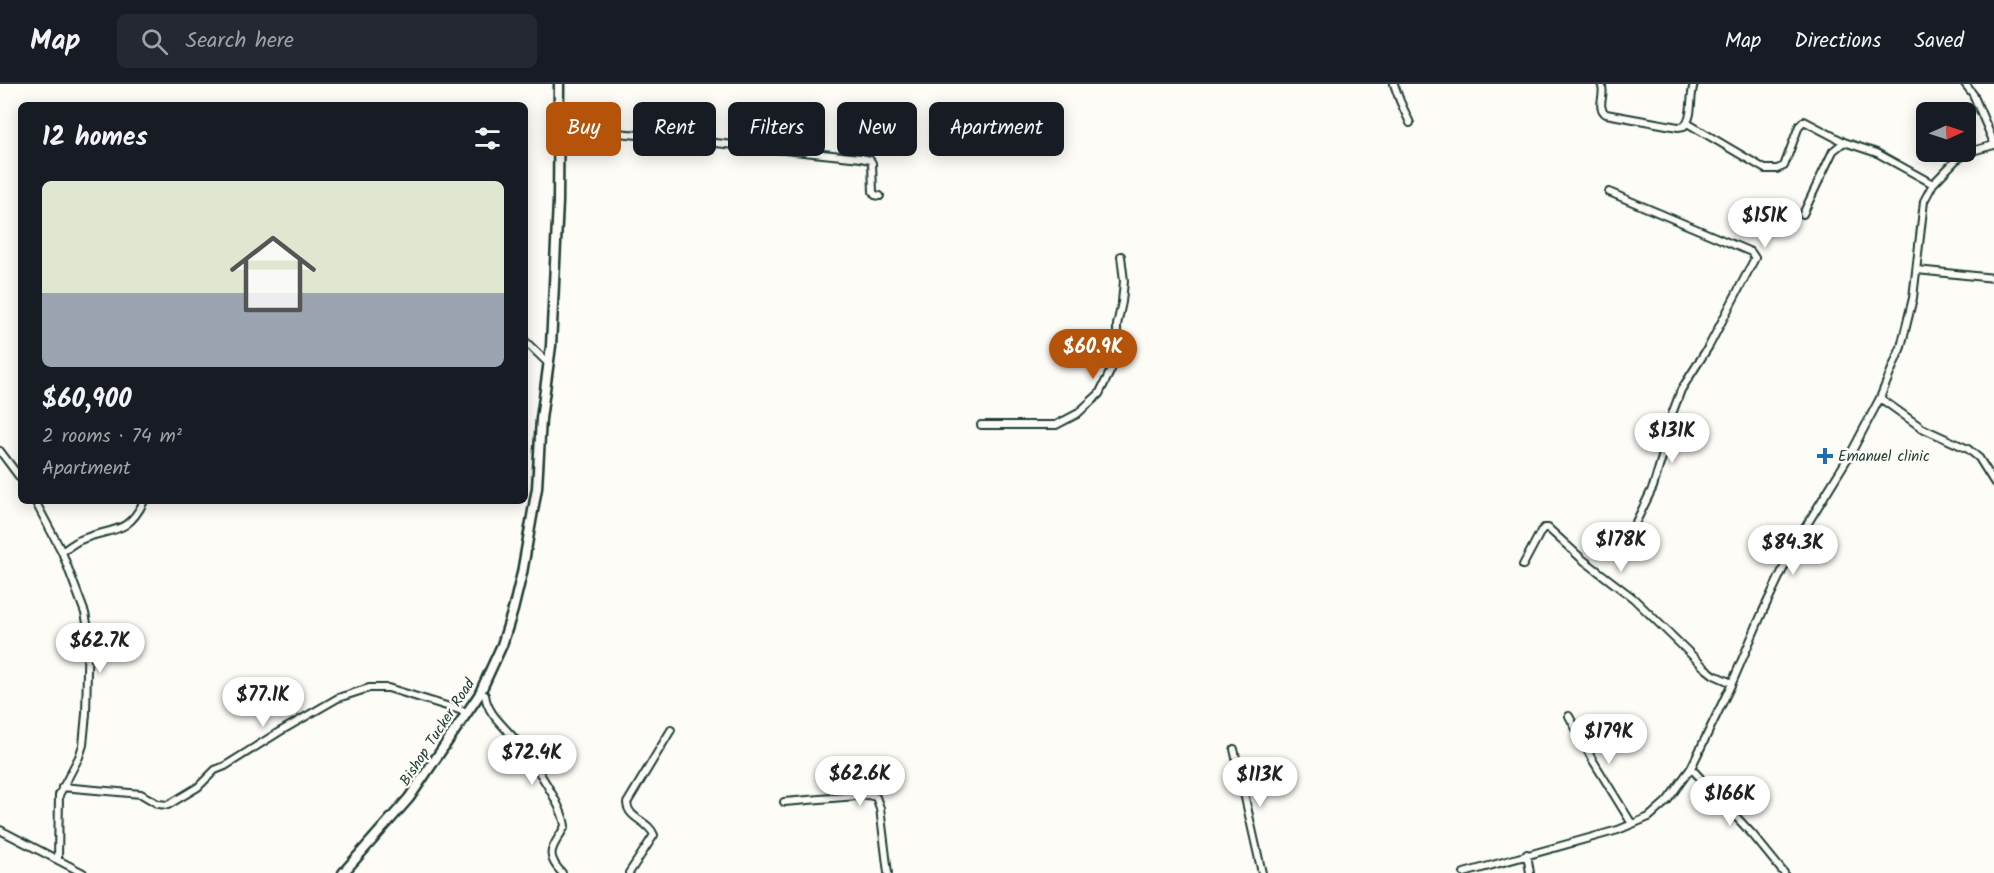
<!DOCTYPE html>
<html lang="en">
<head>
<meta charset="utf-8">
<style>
	:root { --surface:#171b24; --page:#242831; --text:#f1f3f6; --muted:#9ea1a6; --line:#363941; --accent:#b45309 }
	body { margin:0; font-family:Kalam,sans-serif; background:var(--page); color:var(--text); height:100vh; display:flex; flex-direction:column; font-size:22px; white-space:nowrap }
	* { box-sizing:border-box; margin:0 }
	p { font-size:20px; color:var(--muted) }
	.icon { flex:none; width:33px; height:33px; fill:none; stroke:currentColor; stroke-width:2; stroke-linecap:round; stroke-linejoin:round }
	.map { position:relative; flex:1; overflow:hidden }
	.sheet { position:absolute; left:18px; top:18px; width:510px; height:402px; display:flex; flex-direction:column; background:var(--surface); border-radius:9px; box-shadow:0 3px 15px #0003 }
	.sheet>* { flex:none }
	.top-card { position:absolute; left:546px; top:18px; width:570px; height:54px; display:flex; gap:12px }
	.needle { width:39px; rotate:87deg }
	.buttons { position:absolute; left:1916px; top:18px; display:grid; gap:12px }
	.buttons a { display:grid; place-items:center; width:60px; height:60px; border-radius:9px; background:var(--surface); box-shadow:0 3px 15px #0003; font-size:30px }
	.price { position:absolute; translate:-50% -51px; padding:0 14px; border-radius:21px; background:#fff; color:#222; font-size:20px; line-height:39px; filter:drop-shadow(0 2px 3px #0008) }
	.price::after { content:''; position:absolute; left:50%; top:36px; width:18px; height:14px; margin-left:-9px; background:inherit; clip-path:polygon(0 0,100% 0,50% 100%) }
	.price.selected { background:var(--accent); color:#fff }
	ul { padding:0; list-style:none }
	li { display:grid; align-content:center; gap:12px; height:318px; padding:0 24px }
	li span { display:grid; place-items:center; height:186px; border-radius:9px; color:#555 }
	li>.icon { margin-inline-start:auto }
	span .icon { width:108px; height:108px; fill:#fffc; stroke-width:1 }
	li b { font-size:26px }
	h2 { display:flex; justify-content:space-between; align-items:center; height:72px; padding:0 24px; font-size:26px }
	.chip { padding:0 21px; border-radius:9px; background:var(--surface); box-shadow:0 3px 15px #0003; font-size:21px; line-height:54px }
	.chip.selected { background:var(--accent); color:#fff }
	header { display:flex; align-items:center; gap:36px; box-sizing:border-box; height:84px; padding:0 30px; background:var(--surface); border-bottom:2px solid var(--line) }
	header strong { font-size:28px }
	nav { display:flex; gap:33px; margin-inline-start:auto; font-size:21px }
	.search { width:420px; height:54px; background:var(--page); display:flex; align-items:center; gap:15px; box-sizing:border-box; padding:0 21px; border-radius:9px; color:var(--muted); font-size:22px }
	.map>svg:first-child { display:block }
</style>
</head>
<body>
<header>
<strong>Map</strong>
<div class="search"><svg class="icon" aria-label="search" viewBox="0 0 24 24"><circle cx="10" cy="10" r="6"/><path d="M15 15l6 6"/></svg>Search here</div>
<nav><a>Map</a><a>Directions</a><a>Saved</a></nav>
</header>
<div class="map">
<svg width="1994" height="789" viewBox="0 0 1994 789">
	<rect width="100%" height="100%" fill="#fdfcf7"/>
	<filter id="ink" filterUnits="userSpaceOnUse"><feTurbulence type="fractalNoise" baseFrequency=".0167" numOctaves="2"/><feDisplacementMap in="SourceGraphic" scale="12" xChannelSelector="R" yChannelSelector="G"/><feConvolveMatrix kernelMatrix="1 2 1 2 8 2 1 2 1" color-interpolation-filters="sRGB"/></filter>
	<g filter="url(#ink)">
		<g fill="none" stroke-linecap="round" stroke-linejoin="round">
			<defs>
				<path id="street" d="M1394,0l6,17 10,22
					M1601,0c6,10 -6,22 5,30l72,13 6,-1c10,-9 5,-29 10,-42
					M1965,0l8,10 21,49
					M1687,39l78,46h12l7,-3 15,-40 5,-5 40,21
					M560,43l301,31 9,2 2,3 1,29 2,3 5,1
					M1609,108l142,60 4,6 -46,88 -28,44 -9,24 -6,30 -13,43 -19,39
					M1803,130l30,-63 11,-9 33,11 56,31
					M1917,186l77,8
					M525,257l24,23
					M1880,314l42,30 46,21 11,9 15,24
					M981,341h75l21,-11 22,-20 12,-24 6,-18v-27l5,-23 2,-21 -3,-25
					M0,367l21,28
					M35,417l27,51 23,61 3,15 -2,86 -3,31 -4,12 -20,38 -1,64
					M62,468c5,-4 11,-8 16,-11 32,-15 48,-3 66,-40
					M1523,481l18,-34 3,-3h4l34,31 51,39 72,70 9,7 18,8
					M485,611c3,21 21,32 34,49 13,16 44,62 46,82 -10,20 -23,26 -3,47
					M1569,632l23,43 40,65
					M1234,665l28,124
					M1691,684l62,67 31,38
					M62,703l79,7 17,10 10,1 30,-18 17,-17 10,-4 54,-34 59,-34 31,-10h19l78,24
					M784,718l84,-7 8,2 4,11 8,65
					M0,746l83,43
					M1527,770l3,19
					M629,789l25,-38c-5,-14 -26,-16 -27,-32l44,-73
					M1464,789l154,-43 31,-13 18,-16 24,-33 41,-85 31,-72 32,-67 56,-91 29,-55 21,-51 12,-49 11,-97 9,-17 23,-24 16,-9 22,-6"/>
				<path id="secondary" d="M343,789l66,-75 70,-103 23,-50 11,-35 9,-37 15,-85 4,-69 10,-73 7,-144 1,-118"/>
			</defs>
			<use href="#street" stroke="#1f3d34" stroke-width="10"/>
			<use href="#secondary" stroke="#1f3d34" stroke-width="13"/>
			<use href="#street" stroke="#fdfcf7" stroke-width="6"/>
			<use href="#secondary" stroke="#fdfcf7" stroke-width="8"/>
		</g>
	</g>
	<path fill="#1f6fb2" stroke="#fdfcf7" stroke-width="2" d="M1822 363h6v6h6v6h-6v6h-6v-6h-6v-6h6z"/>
	<g text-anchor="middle" stroke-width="5" stroke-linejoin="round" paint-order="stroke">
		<g font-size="15" fill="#1f3d34" stroke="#fdfcf7" text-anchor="start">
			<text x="1838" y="377">Emanuel clinic</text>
		</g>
		<g font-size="15" fill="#1f3d34" stroke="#fdfcf7">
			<text transform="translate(437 648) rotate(-57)" y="5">Bishop Tucker Road</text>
		</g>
	</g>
</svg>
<div class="buttons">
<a><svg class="needle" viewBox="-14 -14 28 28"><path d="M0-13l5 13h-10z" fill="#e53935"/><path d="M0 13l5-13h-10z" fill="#9ea1a6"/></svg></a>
</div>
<b class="price" style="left:1765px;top:165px">$151K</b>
<b class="price selected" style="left:1093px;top:296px">$60.9K</b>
<b class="price" style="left:1672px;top:380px">$131K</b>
<b class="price" style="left:1621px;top:489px">$178K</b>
<b class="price" style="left:1793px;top:492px">$84.3K</b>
<b class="price" style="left:100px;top:590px">$62.7K</b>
<b class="price" style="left:263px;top:644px">$77.1K</b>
<b class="price" style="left:1609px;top:681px">$179K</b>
<b class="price" style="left:532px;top:702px">$72.4K</b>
<b class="price" style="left:860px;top:723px">$62.6K</b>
<b class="price" style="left:1260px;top:724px">$113K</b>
<b class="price" style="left:1730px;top:743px">$166K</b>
<div class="top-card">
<a class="chip selected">Buy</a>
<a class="chip">Rent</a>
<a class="chip">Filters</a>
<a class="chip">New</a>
<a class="chip">Apartment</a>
</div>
<section class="sheet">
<h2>12 homes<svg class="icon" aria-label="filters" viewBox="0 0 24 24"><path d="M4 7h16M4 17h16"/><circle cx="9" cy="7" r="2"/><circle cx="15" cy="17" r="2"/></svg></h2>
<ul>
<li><span style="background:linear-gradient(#dfe7d0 60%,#9aa5b1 0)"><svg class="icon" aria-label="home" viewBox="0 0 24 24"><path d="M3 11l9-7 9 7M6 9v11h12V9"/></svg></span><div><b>$60,900</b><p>2 rooms · 74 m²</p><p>Apartment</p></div></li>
</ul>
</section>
</div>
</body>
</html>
